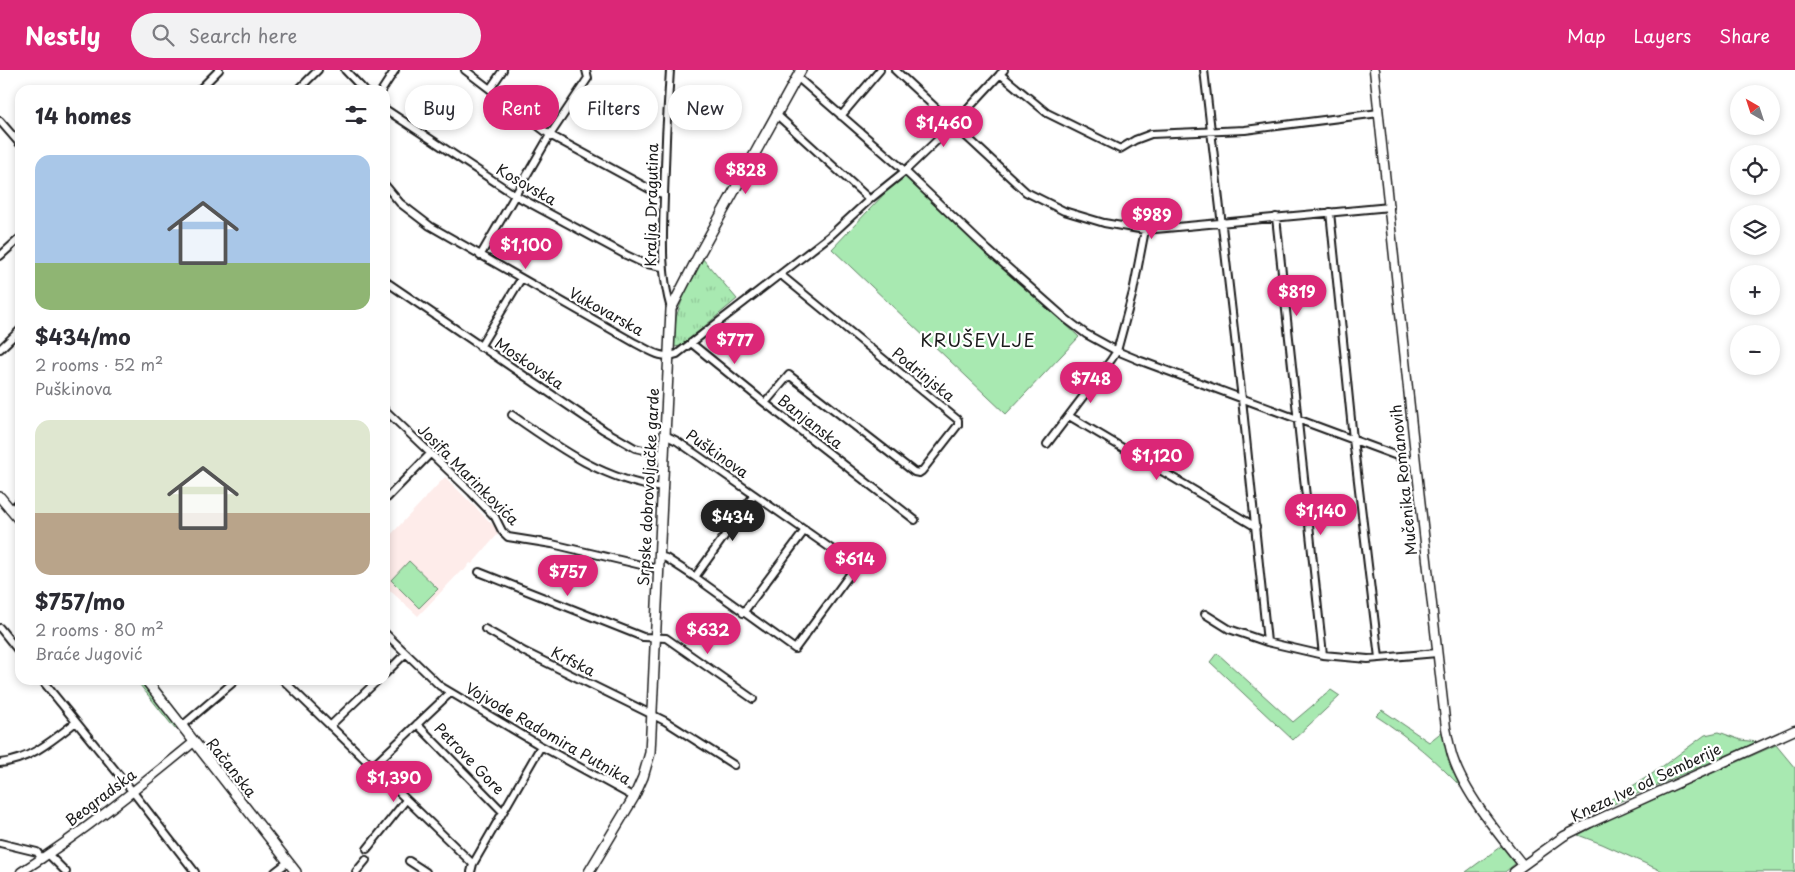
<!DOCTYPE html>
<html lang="en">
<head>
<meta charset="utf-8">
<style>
	:root { --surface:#fff; --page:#f2f2f3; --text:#2b2b33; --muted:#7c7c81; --accent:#db2777 }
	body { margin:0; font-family:"Playpen Sans",sans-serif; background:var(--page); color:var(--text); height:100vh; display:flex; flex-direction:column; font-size:19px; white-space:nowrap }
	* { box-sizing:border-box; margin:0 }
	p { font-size:16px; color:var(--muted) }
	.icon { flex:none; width:28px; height:28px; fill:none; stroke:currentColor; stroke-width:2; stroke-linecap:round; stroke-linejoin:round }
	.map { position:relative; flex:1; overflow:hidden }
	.sheet { position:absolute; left:15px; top:15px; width:375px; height:600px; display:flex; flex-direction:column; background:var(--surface); border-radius:15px; box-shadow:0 2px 8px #0003 }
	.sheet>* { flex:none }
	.top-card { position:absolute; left:405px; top:15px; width:475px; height:45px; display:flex; gap:10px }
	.needle { width:32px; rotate:321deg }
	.buttons { position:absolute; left:1730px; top:15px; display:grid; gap:10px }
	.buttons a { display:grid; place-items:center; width:50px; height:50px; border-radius:50%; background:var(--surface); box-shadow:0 2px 8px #0003; font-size:25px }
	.price { position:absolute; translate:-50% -42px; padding:0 11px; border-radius:18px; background:var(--accent); color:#fff; font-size:16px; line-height:32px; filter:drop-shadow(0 1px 2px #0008) }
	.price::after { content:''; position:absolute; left:50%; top:30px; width:15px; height:11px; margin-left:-8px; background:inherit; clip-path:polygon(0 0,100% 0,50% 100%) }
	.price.selected { background:#222; color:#fff }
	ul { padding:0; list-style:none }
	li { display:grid; align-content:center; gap:10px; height:265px; padding:0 20px }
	li span { display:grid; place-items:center; height:155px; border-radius:15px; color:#555 }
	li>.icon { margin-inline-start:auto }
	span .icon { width:90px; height:90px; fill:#fffc; stroke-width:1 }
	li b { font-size:21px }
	h2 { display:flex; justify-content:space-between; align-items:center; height:60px; padding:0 20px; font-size:21px }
	.pill { padding:0 18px; border-radius:22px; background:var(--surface); box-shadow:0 2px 8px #0003; font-size:18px; line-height:45px }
	.pill.selected { background:var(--accent); color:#fff }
	header { display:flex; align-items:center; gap:30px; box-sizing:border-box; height:70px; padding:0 25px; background:var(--accent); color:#fff }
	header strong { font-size:24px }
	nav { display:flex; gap:28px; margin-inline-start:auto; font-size:18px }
	.search { width:350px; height:45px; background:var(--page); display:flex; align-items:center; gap:12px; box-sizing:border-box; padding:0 18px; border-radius:28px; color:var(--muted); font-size:19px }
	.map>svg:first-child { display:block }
</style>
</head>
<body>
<header>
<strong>Nestly</strong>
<div class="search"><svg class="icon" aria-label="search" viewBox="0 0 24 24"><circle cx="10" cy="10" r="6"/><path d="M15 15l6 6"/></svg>Search here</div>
<nav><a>Map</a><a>Layers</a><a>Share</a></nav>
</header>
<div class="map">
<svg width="1795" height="802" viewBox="0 0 1795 802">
	<defs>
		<pattern id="forest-crowns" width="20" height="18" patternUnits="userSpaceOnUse" patternTransform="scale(1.25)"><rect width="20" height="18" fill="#a8e9b1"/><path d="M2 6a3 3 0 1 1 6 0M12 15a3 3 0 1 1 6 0" fill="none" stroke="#90c798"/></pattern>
		<pattern id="park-tufts" width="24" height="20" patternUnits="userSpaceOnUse" patternTransform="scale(1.25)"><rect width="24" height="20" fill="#a8e9b1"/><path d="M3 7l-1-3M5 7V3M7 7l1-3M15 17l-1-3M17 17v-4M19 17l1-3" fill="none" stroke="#90c798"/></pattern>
	</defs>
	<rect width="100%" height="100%" fill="#fff"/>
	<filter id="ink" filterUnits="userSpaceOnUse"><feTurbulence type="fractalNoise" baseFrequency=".02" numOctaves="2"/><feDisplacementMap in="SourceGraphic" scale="10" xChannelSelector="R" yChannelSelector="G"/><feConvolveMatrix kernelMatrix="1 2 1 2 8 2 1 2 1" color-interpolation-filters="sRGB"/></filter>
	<g filter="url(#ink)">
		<path fill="#feecea" d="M445,407l53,53v4l-26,30 -2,-1 -6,8h-3l-43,45 -33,-30v-45z"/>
		<path fill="#a8e9b1" stroke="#628266" d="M905,102l174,165 -73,77 -174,-165z
			M409,491l29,28 -19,19 -28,-28z
			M1217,583l76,69 38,-32 9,6 -47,44 -83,-78z
			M1382,640l47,32 14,-11 12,43 8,15c-28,-29 -53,-51 -87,-73z
			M1719,662l22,8 16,2 -157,68v-4l52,-32 53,-39z
			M1776,675l19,23v104h-131l-62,-28 -24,-9 31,-16z
			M1504,774l12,19 -11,9h-39z"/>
		<path fill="url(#forest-crowns)" stroke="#628266" d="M136,610h17l32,41 -10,8z"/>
		<path fill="url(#park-tufts)" stroke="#628266" d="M702,188l35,41 -56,47 -7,1 2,-30 12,-33z"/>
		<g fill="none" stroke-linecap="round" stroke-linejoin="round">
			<defs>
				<path id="minor" d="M345,0l19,20
					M465,0l85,65 105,57 9,2
					M670,0c-3,42 -5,84 -6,126 -1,39 -4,76 7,113
					M895,0l131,122 38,19 40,12 41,7 245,-23
					M1204,0l38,329 25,243
					M1000,4l47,39 73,36 15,-9 16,-6 94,-4 134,-17
					M797,7l108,94 83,79 78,69 20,15 31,17 24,10 275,102
					M490,19l13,-19
					M199,20l20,-20
					M298,20l20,-20
					M382,20l13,-20
					M385,39l130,86 111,60 17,8 19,4
					M777,45l89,81 3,4
					M841,46l39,-46
					M0,51l20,23
					M385,115l15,18 30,23 205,117c15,7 26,17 42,11l154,-119 38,-35 36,-29 48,-46 51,-55
					M1330,142l23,227 26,219
					M1276,147l47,438
					M0,186l20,-18
					M480,186l70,-121 38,-57 -2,-8
					M385,211l219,149 31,18 30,7
					M691,273l74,60 150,117
					M480,277l41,-68
					M0,279l20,-19
					M765,333l24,-28 125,97 5,1 3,-2 36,-46v-5l-177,-145
					M385,340l86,82 24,25 7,14 6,6 44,7 106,25
					M512,345c47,33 93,66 151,73
					M1069,346l187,111
					M1047,374l64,-84 6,-9 16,-59 12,-62
					M387,428l43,-44
					M11,440l9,-9
					M659,486l7,2 29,19 100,72 61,-83 -179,-125 -12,-6
					M479,502l164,65 23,1 87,61
					M695,507l59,-82
					M743,543l62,-83
					M1205,544l24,15 38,13 56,13 45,4 69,-6
					M0,558l20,25
					M485,559l40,23 140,69 69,44
					M385,563l55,53 101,60 93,51
					M385,604l21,-21
					M42,610l91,112 62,80
					M283,610l190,184
					M417,654l86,88
					M182,656l54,-46
					M330,656l48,-46
					M0,693c30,-3 53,-23 76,-41
					M372,697l78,-74
					M0,773l37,9 5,7
					M367,779l39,-49
					M48,784l18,18
					M409,791l17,11
					M275,802l13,-10
					M356,802l10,-12
					M471,802l2,-8 68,-118"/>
				<path id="tertiary" d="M1374,0l42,393 30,265c2,10 4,21 7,30 12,36 46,77 70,107
					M21,802c61,-39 117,-84 173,-130
					M1514,802l50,-36 26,-13 205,-93"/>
				<path id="secondary" d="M0,427l20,24
					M146,610l150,192
					M589,802l45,-75 9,-20 7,-24 21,-444 30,-58 100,-181"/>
			</defs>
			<use href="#minor" stroke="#1c1c1c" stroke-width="10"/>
			<use href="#tertiary" stroke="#1c1c1c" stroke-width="11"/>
			<use href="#secondary" stroke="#1c1c1c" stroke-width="12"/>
			<use href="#minor" stroke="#fff" stroke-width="6"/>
			<use href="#tertiary" stroke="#fff" stroke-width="8"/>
			<use href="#secondary" stroke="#fff" stroke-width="9"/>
		</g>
	</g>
	<g text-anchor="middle" stroke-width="4.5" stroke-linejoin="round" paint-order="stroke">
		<g font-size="15" fill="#1c1c1c" stroke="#fff">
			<text transform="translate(526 115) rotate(30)" y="5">Kosovska</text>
			<text transform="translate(652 135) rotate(-89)" y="5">Kralja Dragutina</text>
			<text transform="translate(606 242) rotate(29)" y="5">Vukovarska</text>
			<text transform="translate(529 294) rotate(34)" y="5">Moskovska</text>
			<text transform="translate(923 305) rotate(39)" y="5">Podrinjska</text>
			<text transform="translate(810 352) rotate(38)" y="5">Banjanska</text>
			<text transform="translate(717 384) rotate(35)" y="5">Puškinova</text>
			<text transform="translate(468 405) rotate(45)" y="5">Josifa Marinkovića</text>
			<text transform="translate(1404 410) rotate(-96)" y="5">Mučenika Romanovih</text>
			<text transform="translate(649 417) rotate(-87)" y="5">Srpske dobrovoljačke garde</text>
			<text transform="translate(573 592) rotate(27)" y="5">Krfska</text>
			<text transform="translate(548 664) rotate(30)" y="5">Vojvode Radomira Putnika</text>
			<text transform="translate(469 689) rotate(46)" y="5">Petrove Gore</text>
			<text transform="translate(231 698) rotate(52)" y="5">Račanska</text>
			<text transform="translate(1646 713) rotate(-25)" y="5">Kneza Ive od Semberije</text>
			<text transform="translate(101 728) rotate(-37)" y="5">Beogradska</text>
		</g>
		<g font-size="18" letter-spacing="1" fill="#1c1c1c" stroke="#fff">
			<text x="978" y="277">KRUŠEVLJE</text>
		</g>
	</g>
</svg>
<div class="buttons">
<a><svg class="needle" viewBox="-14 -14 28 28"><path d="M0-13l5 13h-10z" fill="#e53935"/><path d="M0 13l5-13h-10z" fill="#7c7c81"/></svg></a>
<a><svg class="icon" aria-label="locate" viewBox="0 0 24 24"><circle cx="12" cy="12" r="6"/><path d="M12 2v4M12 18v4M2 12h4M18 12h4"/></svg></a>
<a><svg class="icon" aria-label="layers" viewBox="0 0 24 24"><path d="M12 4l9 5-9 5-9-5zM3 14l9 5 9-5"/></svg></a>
<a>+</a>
<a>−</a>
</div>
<b class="price" style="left:944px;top:78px">$1,460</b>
<b class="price" style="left:746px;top:125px">$828</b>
<b class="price" style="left:1152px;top:170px">$989</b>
<b class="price" style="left:526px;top:200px">$1,100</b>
<b class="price" style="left:1297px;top:247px">$819</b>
<b class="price" style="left:735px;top:295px">$777</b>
<b class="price" style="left:1091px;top:334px">$748</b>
<b class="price" style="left:1157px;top:411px">$1,120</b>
<b class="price" style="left:1321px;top:466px">$1,140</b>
<b class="price selected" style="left:733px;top:472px">$434</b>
<b class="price" style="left:855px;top:514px">$614</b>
<b class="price" style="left:568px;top:527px">$757</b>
<b class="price" style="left:708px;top:585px">$632</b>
<b class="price" style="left:394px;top:733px">$1,390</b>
<div class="top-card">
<a class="pill">Buy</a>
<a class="pill selected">Rent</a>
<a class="pill">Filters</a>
<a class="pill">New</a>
</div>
<section class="sheet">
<h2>14 homes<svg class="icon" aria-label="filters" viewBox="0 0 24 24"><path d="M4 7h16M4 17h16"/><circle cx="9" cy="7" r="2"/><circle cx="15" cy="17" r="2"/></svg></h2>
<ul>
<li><span style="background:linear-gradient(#a9c7e8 70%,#8fb573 0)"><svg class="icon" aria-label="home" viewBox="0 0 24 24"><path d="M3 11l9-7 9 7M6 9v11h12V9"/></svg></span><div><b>$434/mo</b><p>2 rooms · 52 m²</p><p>Puškinova</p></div></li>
<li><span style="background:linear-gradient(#dfe7d0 60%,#b9a48a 0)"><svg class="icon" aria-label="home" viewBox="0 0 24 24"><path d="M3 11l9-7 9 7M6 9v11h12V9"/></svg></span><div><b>$757/mo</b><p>2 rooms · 80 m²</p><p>Braće Jugović</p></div></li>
</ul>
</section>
</div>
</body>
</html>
